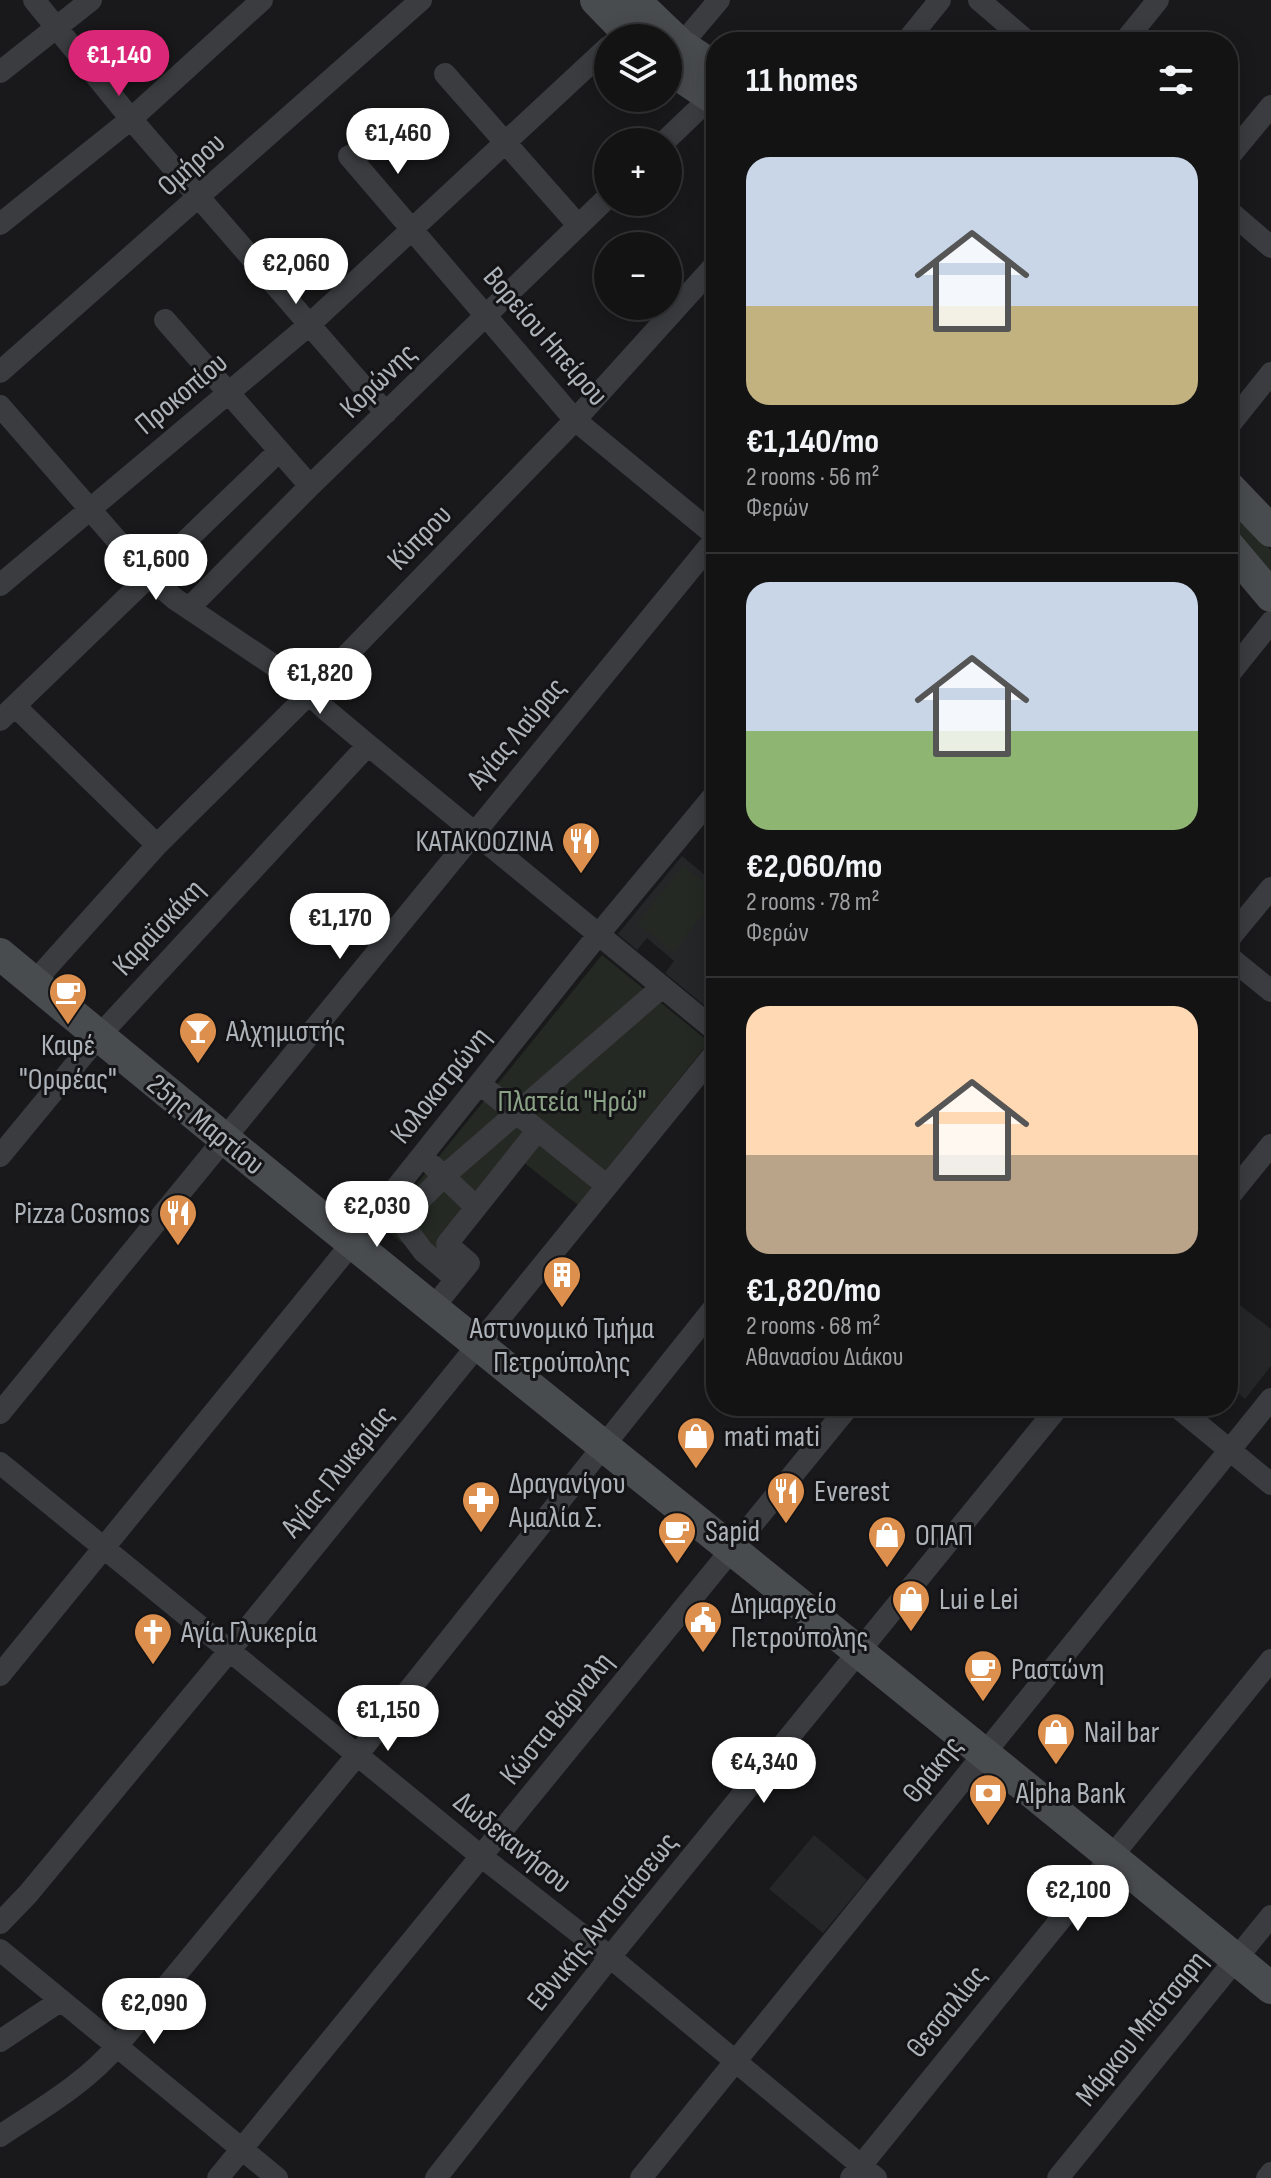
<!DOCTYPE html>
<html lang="en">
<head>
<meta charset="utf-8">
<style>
	:root { --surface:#131314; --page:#1c1c1d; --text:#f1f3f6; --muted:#9d9ea0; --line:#323234; --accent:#db2777 }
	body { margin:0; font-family:"Sofia Sans Condensed",sans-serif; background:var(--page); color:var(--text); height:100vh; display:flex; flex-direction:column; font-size:30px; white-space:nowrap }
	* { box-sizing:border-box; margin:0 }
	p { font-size:26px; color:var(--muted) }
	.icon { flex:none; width:44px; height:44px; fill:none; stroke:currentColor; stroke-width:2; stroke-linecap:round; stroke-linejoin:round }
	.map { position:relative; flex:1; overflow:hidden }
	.details { position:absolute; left:706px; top:32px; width:532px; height:1384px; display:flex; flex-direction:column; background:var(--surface); border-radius:32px; box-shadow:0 4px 20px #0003,0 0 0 2px var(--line) }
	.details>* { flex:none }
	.tools { position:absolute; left:594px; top:24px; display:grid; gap:16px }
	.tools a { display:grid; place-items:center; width:88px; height:88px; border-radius:50%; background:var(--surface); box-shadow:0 4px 20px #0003,0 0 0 2px var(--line); font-size:40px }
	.price { position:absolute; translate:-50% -68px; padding:0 18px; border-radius:28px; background:#fff; color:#222; font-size:26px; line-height:52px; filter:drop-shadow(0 2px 4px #0008) }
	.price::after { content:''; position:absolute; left:50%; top:48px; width:24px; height:18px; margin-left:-12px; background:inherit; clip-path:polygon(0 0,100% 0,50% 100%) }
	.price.selected { background:var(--accent); color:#fff }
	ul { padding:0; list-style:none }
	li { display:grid; align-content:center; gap:16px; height:424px; padding:0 40px }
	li+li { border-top:2px solid var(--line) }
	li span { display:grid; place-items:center; height:248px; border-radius:24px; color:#555 }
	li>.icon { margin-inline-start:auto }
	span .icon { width:144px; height:144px; fill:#fffc; stroke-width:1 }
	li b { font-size:34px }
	h2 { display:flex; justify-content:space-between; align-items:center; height:96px; padding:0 40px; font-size:34px }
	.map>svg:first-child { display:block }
</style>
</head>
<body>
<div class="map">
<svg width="1271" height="2178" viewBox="0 0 1271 2178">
	<rect width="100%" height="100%" fill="#19191b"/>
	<path fill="#252628" d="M682,856l34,28v131l-51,-42 9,-12 -27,-23 -10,12 -19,-16z
		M1228,1296l43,33v37l-26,33 -17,-14z
		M814,1835l53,45 -44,53 -54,-44z"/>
	<path fill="#242a23" d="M1228,504l43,46v32l-43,-50z
		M684,866l32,27v6l-43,53 -36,-29z
		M602,955l107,87 -131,163 -55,-43 -68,82 3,43 -76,-60z"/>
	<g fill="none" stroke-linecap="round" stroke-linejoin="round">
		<path stroke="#3a3c3f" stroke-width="22" d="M34,0l97,119 255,294
			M979,0l49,42
			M906,42l34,-42
			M1124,42l34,-42
			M681,45l38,-45
			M0,72l91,-72
			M445,74l133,151
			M664,142l47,-45
			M349,156l226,264 141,116
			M1228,158l43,-52
			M1228,210l43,37
			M0,224l131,-105 131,-119
			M165,320l145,166
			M0,372l421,-372
			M0,406l149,171 26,22 119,80 31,30 43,36 348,286
			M1228,427l43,-54
			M0,585l309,-260 299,-278
			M190,607l120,-121 298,-289
			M1228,676l43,-54
			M15,706l142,139
			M0,720l279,-269
			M1228,940l43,-52
			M1228,956l43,35
			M34,982l123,-137 152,-151 266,-274 141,-156
			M480,1084l126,101
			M0,1156l99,-120 269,-291
			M433,1166l43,41
			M1228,1198l43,-53
			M384,1203l16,17 44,-44 218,-189
			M400,1220l23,31 33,28
			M433,1308l36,-45 -22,-19 90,-113
			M1176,1406l95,78
			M0,1413l716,-875
			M0,1463l482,394 128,100 266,221
			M0,1675l353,-433 245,-307 118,-142
			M0,1923l28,-29 202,-244 486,-598
			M0,1950l277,228
			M0,2041l60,-40
			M0,2136c42,-28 85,-52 118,-91l240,-291 358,-449
			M218,2178l631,-772
			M436,2178l174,-221 449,-551
			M641,2178l630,-779
			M851,2178l420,-518
			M1058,2178l213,-262
			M1267,2178l4,-5"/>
		<path stroke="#494c4f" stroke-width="32" d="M596,0l37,38
			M634,0l47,45 35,23
			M668,68l48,32
			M1228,486l43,45
			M1228,545l43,51
			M0,954c420,349 850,686 1271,1034"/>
	</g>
	<defs>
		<symbol id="restaurant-pin" viewBox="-11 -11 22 30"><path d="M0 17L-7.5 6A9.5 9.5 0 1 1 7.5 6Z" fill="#dd904e" stroke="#141416"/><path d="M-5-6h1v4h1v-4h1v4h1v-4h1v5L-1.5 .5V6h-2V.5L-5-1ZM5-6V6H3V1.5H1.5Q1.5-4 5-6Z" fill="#fff"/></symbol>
		<symbol id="cafe-pin" viewBox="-11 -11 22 30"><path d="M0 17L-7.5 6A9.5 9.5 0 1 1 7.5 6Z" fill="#dd904e" stroke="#141416"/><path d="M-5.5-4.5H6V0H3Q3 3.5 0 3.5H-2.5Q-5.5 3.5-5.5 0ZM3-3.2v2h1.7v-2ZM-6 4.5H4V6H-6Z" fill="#fff"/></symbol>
		<symbol id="bar-pin" viewBox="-11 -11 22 30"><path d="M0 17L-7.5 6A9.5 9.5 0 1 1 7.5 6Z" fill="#dd904e" stroke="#141416"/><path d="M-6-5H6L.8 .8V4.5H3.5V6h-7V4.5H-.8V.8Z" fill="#fff"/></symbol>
		<symbol id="building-pin" viewBox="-11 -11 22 30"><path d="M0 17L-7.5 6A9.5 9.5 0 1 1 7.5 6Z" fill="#dd904e" stroke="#141416"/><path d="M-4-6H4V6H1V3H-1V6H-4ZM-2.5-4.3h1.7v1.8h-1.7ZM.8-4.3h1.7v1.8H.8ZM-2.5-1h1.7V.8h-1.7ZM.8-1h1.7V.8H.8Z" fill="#fff"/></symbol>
		<symbol id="shop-pin" viewBox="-11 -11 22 30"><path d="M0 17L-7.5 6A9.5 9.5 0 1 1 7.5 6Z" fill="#dd904e" stroke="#141416"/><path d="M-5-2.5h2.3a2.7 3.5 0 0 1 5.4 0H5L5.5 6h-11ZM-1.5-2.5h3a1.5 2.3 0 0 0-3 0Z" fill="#fff"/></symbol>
		<symbol id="pharmacy-pin" viewBox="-11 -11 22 30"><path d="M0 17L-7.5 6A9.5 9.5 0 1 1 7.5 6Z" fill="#dd904e" stroke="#141416"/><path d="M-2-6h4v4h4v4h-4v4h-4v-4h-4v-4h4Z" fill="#fff"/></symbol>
		<symbol id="civic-pin" viewBox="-11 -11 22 30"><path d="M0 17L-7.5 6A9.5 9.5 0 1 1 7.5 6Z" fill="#dd904e" stroke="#141416"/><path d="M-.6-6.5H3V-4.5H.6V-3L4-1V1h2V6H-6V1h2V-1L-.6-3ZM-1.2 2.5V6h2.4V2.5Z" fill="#fff"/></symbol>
		<symbol id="church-pin" viewBox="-11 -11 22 30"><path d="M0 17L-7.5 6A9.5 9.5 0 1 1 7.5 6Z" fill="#dd904e" stroke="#141416"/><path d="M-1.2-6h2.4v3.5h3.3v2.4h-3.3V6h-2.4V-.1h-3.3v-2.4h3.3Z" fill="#fff"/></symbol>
		<symbol id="bank-pin" viewBox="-11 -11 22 30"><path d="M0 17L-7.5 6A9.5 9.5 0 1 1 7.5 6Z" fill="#dd904e" stroke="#141416"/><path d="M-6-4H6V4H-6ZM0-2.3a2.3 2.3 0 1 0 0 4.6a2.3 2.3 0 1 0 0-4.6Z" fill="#fff"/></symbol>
	</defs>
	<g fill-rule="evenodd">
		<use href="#restaurant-pin" x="559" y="819" width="44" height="60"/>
		<use href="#cafe-pin" x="46" y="970" width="44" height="60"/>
		<use href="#bar-pin" x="176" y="1009" width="44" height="60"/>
		<use href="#restaurant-pin" x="156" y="1191" width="44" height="60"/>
		<use href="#building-pin" x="540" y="1253" width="44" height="60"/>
		<use href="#shop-pin" x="674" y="1414" width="44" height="60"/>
		<use href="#restaurant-pin" x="764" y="1469" width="44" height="60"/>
		<use href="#pharmacy-pin" x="459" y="1478" width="44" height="60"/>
		<use href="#cafe-pin" x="655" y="1509" width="44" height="60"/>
		<use href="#shop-pin" x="865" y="1513" width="44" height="60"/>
		<use href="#shop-pin" x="889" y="1577" width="44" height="60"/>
		<use href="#civic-pin" x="681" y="1598" width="44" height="60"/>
		<use href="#church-pin" x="131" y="1610" width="44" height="60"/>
		<use href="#cafe-pin" x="961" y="1647" width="44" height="60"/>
		<use href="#shop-pin" x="1034" y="1710" width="44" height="60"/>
		<use href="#bank-pin" x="966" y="1771" width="44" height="60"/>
	</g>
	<g text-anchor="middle" stroke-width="6" stroke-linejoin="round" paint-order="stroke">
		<g font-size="30" fill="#adb3b9" stroke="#141416">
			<text transform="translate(191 164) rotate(-42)" y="10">Ομήρου</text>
			<text transform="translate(546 336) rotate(49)" y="10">Βορείου Ηπείρου</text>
			<text transform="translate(378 380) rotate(-44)" y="10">Κορώνης</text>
			<text transform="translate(181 393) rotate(-40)" y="10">Προκοπίου</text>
			<text transform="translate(419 537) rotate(-46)" y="10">Κύπρου</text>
			<text transform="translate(516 733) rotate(-50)" y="10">Αγίας Λαύρας</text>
			<text transform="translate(158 927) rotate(-47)" y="10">Καραϊσκάκη</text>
			<text transform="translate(440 1085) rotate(-51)" y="10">Κολοκοτρώνη</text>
			<text transform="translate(206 1124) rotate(39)" y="10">25ης Μαρτίου</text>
			<text transform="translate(337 1471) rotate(-51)" y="10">Αγίας Γλυκερίας</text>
			<text transform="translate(556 1718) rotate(-51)" y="10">Κώστα Βάρναλη</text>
			<text transform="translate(932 1769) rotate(-51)" y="10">Θράκης</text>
			<text transform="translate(513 1842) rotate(39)" y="10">Δωδεκανήσου</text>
			<text transform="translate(602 1921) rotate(-51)" y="10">Εθνικής Αντιστάσεως</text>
			<text transform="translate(946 2011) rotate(-51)" y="10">Θεσσαλίας</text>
			<text transform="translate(1141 2028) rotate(-51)" y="10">Μάρκου Μπότσαρη</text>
		</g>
		<g font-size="30" fill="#adb3b9" stroke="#141416" text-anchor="start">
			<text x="553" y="851" text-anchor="end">ΚΑΤΑΚΟΟΖΙΝΑ</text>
			<text x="226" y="1041">Αλχημιστής</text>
			<text x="68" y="1055" text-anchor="middle">Καφέ<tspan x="68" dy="34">"Ορφέας"</tspan></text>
			<text x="150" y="1223" text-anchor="end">Pizza Cosmos</text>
			<text x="562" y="1338" text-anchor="middle">Αστυνομικό Τμήμα<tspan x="562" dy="34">Πετρούπολης</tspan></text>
			<text x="724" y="1446">mati mati</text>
			<text x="509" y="1493">Δραγανίγου<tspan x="509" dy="34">Αμαλία Σ.</tspan></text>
			<text x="814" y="1501">Everest</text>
			<text x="705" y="1541">Sapid</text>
			<text x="915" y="1545">ΟΠΑΠ</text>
			<text x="939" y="1609">Lui e Lei</text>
			<text x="731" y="1613">Δημαρχείο<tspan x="731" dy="34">Πετρούπολης</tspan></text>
			<text x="181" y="1642">Αγία Γλυκερία</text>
			<text x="1011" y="1679">Ραστώνη</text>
			<text x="1084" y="1742">Nail bar</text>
			<text x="1016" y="1803">Alpha Bank</text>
		</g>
		<g font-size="30" fill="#8aa186" stroke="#141416">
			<text x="572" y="1111">Πλατεία "Ηρώ"</text>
		</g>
	</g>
</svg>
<div class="tools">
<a><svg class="icon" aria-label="layers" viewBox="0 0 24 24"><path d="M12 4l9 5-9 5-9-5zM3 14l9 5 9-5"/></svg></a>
<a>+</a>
<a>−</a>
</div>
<b class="price selected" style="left:119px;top:98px">€1,140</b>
<b class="price" style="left:398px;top:176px">€1,460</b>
<b class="price" style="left:296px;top:306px">€2,060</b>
<b class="price" style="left:156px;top:602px">€1,600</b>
<b class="price" style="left:320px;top:716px">€1,820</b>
<b class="price" style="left:340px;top:961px">€1,170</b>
<b class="price" style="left:377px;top:1249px">€2,030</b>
<b class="price" style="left:388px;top:1753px">€1,150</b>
<b class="price" style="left:764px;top:1805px">€4,340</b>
<b class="price" style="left:1078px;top:1933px">€2,100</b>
<b class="price" style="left:154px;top:2046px">€2,090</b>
<section class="details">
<h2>11 homes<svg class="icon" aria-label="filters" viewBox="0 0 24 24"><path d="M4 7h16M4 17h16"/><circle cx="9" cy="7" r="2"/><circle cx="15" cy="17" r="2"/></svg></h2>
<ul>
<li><span style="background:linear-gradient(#c9d6e8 60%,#c2b280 0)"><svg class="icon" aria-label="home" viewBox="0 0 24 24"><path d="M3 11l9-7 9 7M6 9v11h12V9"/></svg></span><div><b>€1,140/mo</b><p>2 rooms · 56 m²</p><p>Φερών</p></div></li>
<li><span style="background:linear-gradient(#c9d6e8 60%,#8fb573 0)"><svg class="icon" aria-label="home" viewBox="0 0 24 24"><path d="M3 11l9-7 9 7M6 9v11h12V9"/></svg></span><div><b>€2,060/mo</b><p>2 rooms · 78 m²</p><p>Φερών</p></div></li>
<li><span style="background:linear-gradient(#ffd9b3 60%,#b9a48a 0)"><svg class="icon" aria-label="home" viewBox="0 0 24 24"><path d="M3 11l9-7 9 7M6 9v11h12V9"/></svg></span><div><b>€1,820/mo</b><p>2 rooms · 68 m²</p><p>Αθανασίου Διάκου</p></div></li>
</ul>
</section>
</div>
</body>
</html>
